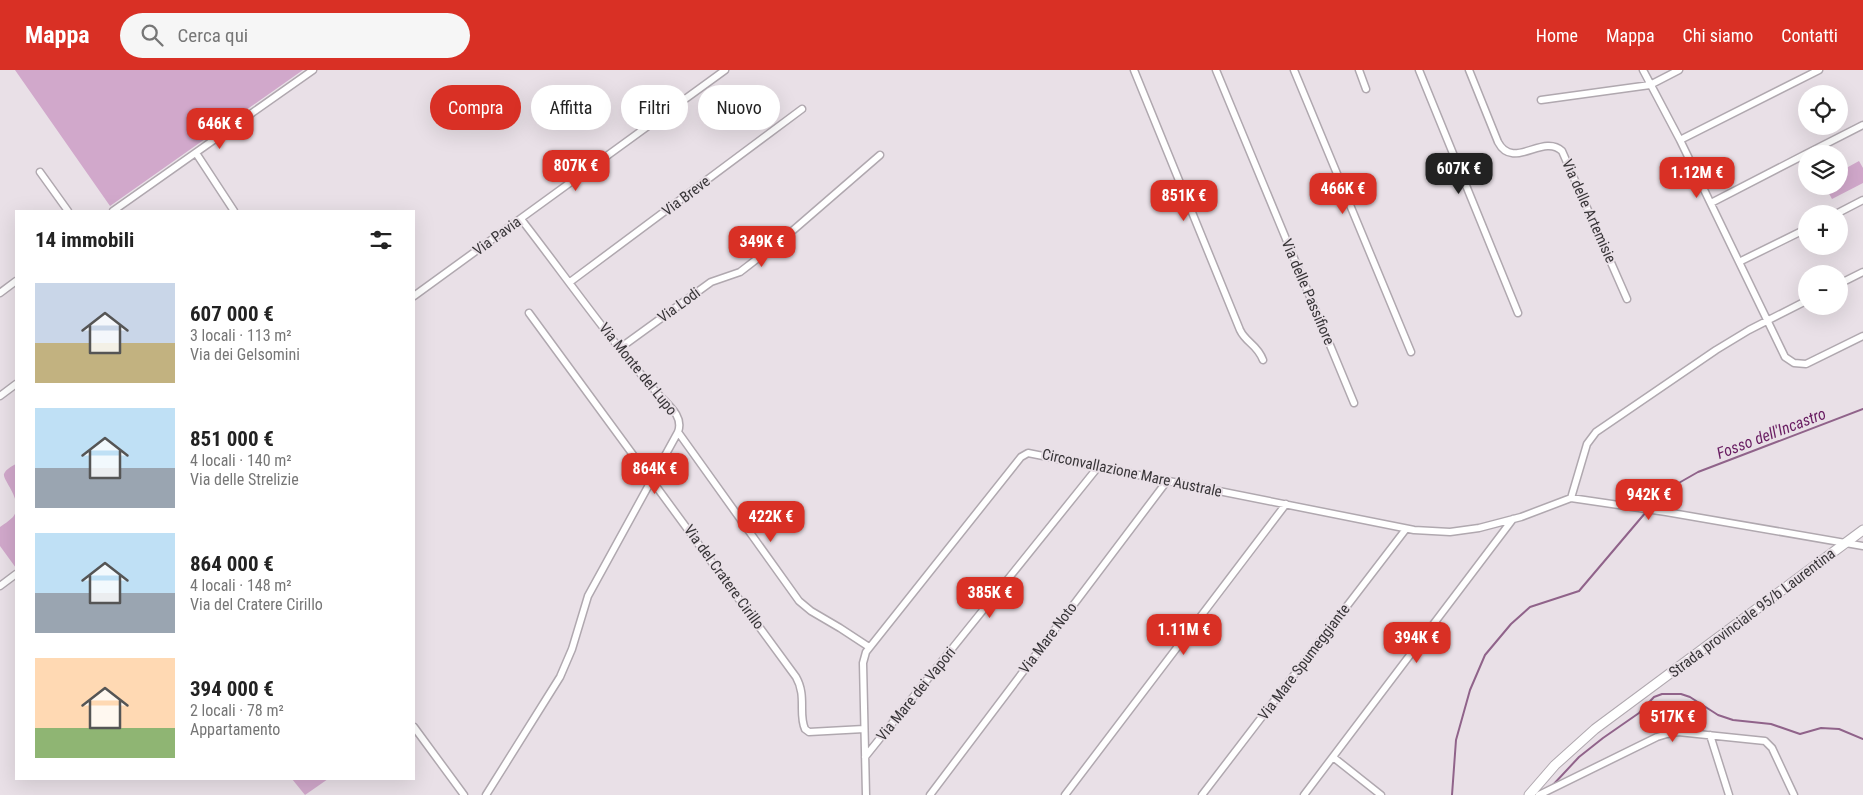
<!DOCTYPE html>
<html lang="it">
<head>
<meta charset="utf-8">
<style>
	:root { --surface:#fff; --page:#f6f6f6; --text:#222; --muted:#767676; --accent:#d93025 }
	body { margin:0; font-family:"Roboto Condensed",sans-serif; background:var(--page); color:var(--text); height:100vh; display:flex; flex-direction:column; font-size:19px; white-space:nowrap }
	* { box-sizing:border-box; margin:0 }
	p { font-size:16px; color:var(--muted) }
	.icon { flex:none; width:28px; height:28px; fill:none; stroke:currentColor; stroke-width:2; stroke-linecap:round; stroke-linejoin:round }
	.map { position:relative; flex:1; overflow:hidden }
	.side { position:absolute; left:15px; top:140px; width:400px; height:570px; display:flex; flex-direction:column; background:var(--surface); border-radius:0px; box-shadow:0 5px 20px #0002 }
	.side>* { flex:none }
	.banner { position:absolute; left:430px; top:15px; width:475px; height:45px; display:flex; gap:10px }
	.tools { position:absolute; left:1798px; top:15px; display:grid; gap:10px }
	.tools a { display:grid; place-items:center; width:50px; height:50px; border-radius:50%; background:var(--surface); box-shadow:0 5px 20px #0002; font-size:25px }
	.price { position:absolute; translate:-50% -42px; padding:0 11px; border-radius:10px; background:var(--accent); color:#fff; font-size:16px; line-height:32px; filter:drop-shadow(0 1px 2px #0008) }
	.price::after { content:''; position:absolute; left:50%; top:30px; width:15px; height:11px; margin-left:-8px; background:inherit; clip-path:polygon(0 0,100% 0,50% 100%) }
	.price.selected { background:#222; color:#fff }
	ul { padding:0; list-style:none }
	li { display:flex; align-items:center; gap:15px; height:125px; padding:0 20px }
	li span { display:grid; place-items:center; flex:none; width:140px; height:100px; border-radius:0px; color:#555 }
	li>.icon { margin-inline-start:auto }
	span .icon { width:60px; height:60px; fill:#fffc; stroke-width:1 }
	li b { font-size:21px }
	h2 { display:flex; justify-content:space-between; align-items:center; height:60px; padding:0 20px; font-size:21px }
	.pill { padding:0 18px; border-radius:22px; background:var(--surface); box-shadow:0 5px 20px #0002; font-size:18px; line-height:45px }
	.pill.selected { background:var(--accent); color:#fff }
	header { display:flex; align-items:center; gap:30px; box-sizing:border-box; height:70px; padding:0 25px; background:var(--accent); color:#fff }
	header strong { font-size:24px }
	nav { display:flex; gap:28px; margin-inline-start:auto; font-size:18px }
	.search { width:350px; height:45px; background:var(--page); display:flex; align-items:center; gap:12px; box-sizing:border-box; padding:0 18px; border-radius:28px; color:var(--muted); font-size:19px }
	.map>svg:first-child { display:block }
</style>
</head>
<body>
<header>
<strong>Mappa</strong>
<div class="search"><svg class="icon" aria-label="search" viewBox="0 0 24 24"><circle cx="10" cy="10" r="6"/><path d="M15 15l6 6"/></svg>Cerca qui</div>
<nav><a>Home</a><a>Mappa</a><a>Chi siamo</a><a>Contatti</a></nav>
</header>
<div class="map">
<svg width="1863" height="725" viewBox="0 0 1863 725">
	<rect width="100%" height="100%" fill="#e9e0e7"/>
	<path fill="#d1a8cb" d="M15,0h288l-193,136z
		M1859,91l4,7v15l-31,16 -7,-13h14v-14z
		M16,394v104l-16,-22v-19c4,-3 9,-6 13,-10 12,-15 -11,-37 -9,-43 2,-5 8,-8 12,-10z
		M292,709h36l-23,16z"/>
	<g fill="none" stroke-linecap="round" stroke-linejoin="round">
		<path stroke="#90638a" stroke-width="2" d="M1649,438l21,-20 28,-16 165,-63
			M1551,717l28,-30 24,-19 36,-25 15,-16 8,-3h19l9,3 28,18 15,5 38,4 29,10 21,-6 18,1 24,10
			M1452,725l4,-55 14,-50 15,-35 26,-31 19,-17 49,-16 67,-79"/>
		<defs>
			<path id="street" d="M1134,0l106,260c6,13 17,14 23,30
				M1216,0l138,333
				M1294,0l117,282
				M1359,0l7,19
				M1419,0l99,243
				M1469,0l29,72c15,29 45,-9 64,9l65,148
				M1643,0l37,70 105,217 9,6 12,1 57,-28
				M1541,30l109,-15 29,-15
				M1680,70l139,-70
				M196,83l38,58
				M1806,84l57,-29
				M40,102l28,39
				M1711,133l95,-49
				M113,141l200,-141
				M1836,144l27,-14
				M1739,192l67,-33
				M570,212l232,-173
				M1839,214l24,-12
				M0,223l16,-12
				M414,226l311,-226
				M529,243l267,364c11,19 2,37 9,52l4,3 55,-3
				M620,278l91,-66 29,-10 43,-33 97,-84
				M0,326l16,-12
				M678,362l121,169 12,10 29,17 29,19
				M1571,428l16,-54 9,-12 120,-82 33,-20 57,-29
				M0,516l16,-12
				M414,657l50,68
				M1710,665l19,60
				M865,687l233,-290
				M1333,687l48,38
				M486,725l74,-118 12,-28 16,-53 90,-164c6,-16 -10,-27 -20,-38 -49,-55 -92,-117 -137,-175
				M866,725l-3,-132 3,-11 155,-195 7,-4 386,77 36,2 29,-4 42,-11 50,-19 95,14 197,34
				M930,725l237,-314
				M1065,725l221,-291
				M1202,725l204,-266
				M1304,725l209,-276
				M1539,725l118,-58 10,-3 11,-2 87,9 7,7 22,47"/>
			<path id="secondary" d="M1529,725l26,-30 40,-36 268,-199"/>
		</defs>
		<use href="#street" stroke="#b0a8af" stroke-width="9"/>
		<use href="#secondary" stroke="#b0a8af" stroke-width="11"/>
		<use href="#street" stroke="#fff" stroke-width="6"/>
		<use href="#secondary" stroke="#fff" stroke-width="9"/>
	</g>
	<g text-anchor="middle" stroke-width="4" stroke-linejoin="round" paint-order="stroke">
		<g font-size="15" fill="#383538" stroke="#e9e0e7">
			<text transform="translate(686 126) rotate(-37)" y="5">Via Breve</text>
			<text transform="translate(1589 141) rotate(66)" y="5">Via delle Artemisie</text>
			<text transform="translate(497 166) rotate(-36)" y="5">Via Pavia</text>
			<text transform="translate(1308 222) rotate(67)" y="5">Via delle Passifiore</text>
			<text transform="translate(679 235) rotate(-36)" y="5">Via Lodi</text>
			<text transform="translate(638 299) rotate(51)" y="5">Via Monte del Lupo</text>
			<text transform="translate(1132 403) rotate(12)" y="5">Circonvallazione Mare Australe</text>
			<text transform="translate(724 507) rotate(54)" y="5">Via del Cratere Cirillo</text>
			<text transform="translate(1752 543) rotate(-37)" y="5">Strada provinciale 95/b Laurentina</text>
			<text transform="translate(1048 568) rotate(-53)" y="5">Via Mare Noto</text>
			<text transform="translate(1304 592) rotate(-53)" y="5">Via Mare Spumeggiante</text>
			<text transform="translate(916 624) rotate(-51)" y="5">Via Mare dei Vapori</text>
		</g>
		<g font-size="16" font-style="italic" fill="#681c61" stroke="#e9e0e7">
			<text transform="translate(1771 363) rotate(-21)" y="6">Fosso dell'Incastro</text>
		</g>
	</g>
</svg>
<div class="tools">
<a><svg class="icon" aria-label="locate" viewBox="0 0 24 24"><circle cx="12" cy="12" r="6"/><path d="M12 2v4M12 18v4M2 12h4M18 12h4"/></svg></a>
<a><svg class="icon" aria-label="layers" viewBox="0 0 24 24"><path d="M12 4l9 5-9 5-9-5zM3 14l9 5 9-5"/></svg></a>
<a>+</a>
<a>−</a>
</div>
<b class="price" style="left:220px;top:80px">646K €</b>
<b class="price" style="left:576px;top:122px">807K €</b>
<b class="price selected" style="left:1459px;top:125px">607K €</b>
<b class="price" style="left:1697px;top:129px">1.12M €</b>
<b class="price" style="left:1343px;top:145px">466K €</b>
<b class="price" style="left:1184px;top:152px">851K €</b>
<b class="price" style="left:762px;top:198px">349K €</b>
<b class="price" style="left:655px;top:425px">864K €</b>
<b class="price" style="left:1649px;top:451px">942K €</b>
<b class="price" style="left:771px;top:473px">422K €</b>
<b class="price" style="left:990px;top:549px">385K €</b>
<b class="price" style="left:1184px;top:586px">1.11M €</b>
<b class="price" style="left:1417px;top:594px">394K €</b>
<b class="price" style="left:1673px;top:673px">517K €</b>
<div class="banner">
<a class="pill selected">Compra</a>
<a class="pill">Affitta</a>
<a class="pill">Filtri</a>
<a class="pill">Nuovo</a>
</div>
<section class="side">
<h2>14 immobili<svg class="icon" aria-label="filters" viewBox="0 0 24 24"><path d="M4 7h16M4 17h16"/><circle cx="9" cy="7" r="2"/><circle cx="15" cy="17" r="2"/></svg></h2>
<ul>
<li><span style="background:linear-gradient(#c9d6e8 60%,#c2b280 0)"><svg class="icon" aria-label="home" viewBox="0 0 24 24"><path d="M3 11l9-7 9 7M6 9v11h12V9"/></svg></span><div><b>607 000 €</b><p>3 locali · 113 m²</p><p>Via dei Gelsomini</p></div></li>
<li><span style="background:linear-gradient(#bfe0f5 60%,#9aa5b1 0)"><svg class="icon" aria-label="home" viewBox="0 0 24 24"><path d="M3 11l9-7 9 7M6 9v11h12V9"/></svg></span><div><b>851 000 €</b><p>4 locali · 140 m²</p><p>Via delle Strelizie</p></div></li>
<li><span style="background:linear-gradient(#bfe0f5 60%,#9aa5b1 0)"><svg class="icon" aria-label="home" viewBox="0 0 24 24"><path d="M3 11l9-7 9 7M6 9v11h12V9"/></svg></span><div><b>864 000 €</b><p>4 locali · 148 m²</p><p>Via del Cratere Cirillo</p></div></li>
<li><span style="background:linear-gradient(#ffd9b3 70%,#8fb573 0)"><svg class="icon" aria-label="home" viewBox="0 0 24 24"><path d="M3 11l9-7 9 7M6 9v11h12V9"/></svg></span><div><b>394 000 €</b><p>2 locali · 78 m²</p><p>Appartamento</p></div></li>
</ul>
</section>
</div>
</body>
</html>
